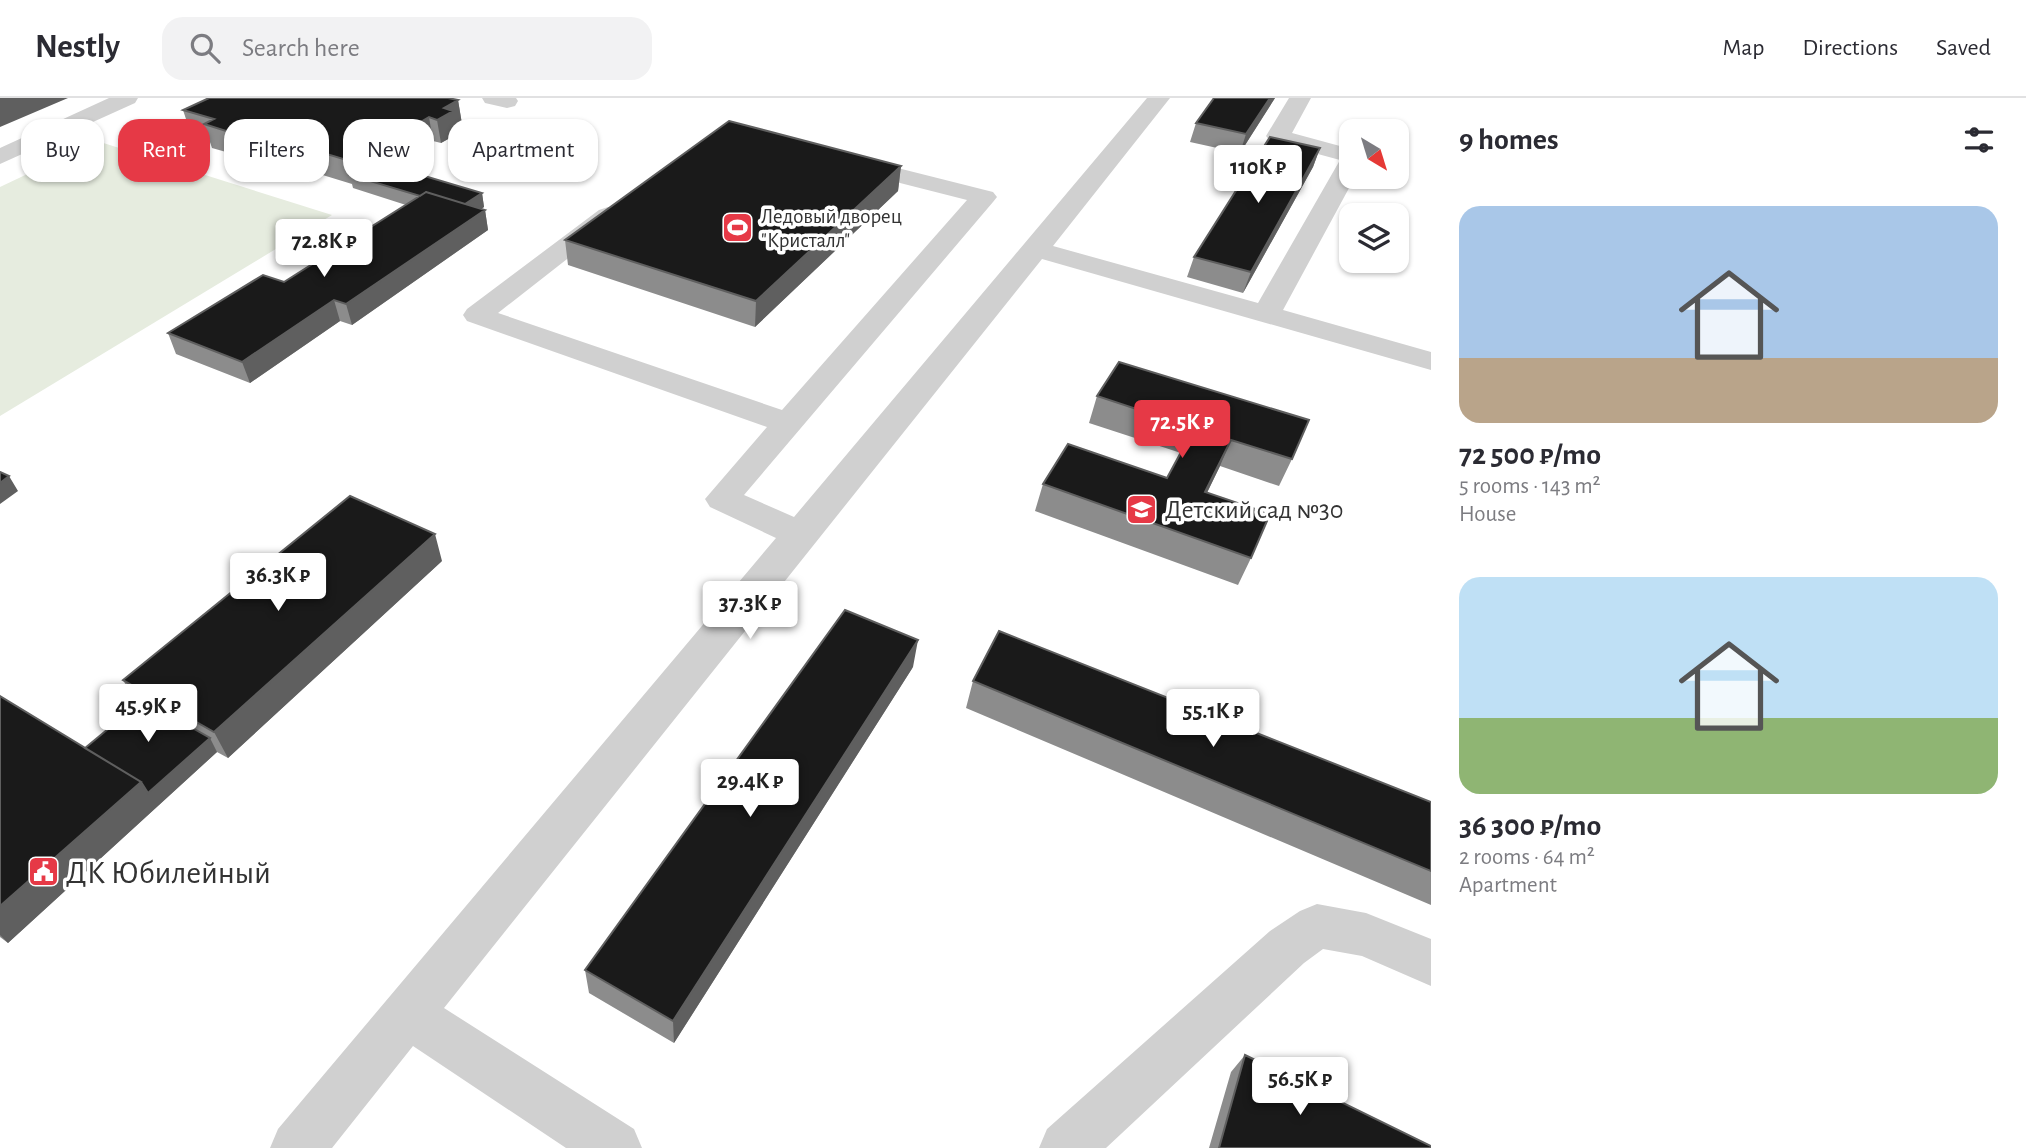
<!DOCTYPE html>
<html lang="en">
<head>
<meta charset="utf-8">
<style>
	:root { --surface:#fff; --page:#f2f2f3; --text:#2b2b33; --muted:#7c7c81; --line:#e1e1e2; --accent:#e63946 }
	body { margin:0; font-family:"Alegreya Sans",sans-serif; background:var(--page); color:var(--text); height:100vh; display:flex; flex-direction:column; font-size:26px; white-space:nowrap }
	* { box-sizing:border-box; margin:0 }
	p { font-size:23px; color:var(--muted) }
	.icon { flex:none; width:38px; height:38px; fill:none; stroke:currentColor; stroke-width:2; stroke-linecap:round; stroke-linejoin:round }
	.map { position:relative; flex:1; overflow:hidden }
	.drawer { display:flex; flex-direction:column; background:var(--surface); width:595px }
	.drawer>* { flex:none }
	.banner { position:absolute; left:21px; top:21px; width:665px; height:63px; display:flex; gap:14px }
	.needle { width:46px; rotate:142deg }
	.fabs { position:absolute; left:1339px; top:21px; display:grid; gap:14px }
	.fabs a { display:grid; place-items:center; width:70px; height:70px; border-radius:14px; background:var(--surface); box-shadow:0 2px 5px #0004; font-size:35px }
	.price { position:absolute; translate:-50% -60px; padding:0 16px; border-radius:7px; background:#fff; color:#222; font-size:23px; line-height:46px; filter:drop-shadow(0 2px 4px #0008) }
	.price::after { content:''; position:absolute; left:50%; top:42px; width:21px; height:16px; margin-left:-10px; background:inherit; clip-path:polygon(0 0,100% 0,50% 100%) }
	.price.selected { background:var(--accent); color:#fff }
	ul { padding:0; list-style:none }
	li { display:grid; align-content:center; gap:14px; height:371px; padding:0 28px }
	li span { display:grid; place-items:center; height:217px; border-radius:21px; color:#555 }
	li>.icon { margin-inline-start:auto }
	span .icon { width:126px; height:126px; fill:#fffc; stroke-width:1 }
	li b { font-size:30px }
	h2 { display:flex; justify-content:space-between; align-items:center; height:84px; padding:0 28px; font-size:30px }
	.pill { padding:0 24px; border-radius:21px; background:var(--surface); box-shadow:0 2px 5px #0004; font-size:24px; line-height:63px }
	.pill.selected { background:var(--accent); color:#fff }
	header { display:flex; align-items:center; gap:42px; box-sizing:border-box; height:98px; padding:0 35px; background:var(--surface); border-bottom:2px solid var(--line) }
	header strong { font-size:33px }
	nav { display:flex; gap:38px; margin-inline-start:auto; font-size:24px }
	.search { width:490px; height:63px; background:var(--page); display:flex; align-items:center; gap:18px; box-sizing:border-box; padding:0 24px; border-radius:21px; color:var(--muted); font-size:26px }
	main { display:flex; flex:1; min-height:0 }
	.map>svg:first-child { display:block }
</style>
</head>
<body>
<header>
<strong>Nestly</strong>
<div class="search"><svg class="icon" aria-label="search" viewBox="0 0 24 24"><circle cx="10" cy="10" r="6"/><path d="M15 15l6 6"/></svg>Search here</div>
<nav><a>Map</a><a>Directions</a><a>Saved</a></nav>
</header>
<main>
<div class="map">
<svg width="1431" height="1050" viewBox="0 0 1431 1050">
	<rect width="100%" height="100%" fill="#fff"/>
	<path fill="#e6ecdf" d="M97,43l235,74 -332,201v-229z"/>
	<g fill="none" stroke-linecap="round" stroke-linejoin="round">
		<path fill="#d0d0d0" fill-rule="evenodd" d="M109,0h29l-3,5 -135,61v-16z
			M482,0h34l2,3 -3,5 -8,2 -22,-5z
			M1147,0h23l-117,148 205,57 82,-143 -70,-19 -4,-5 23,-38h22l-19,35 59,16v28h4l-72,133 148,42v18l-389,-111 -598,749 190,121 8,19h-76l-153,-102 -81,102h-62l8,-19 498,-591 -66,-31 -5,-8 62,-72 -300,-106 -4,-6 4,-6 132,-99 9,-3 9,3 4,5 -4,5 -119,93 284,97 185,-210 -126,-32 -3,-5 3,-5 9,-2 143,36 4,5 -4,5 -249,293 50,22z
			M1317,806l49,9 65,26v47l-69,-30 -39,-7 -19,14 -198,185h-67l8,-19 223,-198 30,-20z"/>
	</g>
	<path fill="#8c8c8c" d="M1275,0l-35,55 -50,-11 6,-19z
		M458,2l4,24 -6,3 1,7 -16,9 -8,-2 -42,25 91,27 2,14 -3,2 4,1 3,20 -136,95 -12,-4 -90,62 -74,-29 -8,-21 116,-51 122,-77 -53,-17 -1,-4 -111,-34 -8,4 -21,-6 -3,-9 -18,-5 -8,-24z
		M1320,50l-7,19 -70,126 -56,-16 7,-20z
		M901,68l-3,25 -143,136 -187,-62 -3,-25z
		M1097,298l195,63 -13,27 -59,-20 -13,27 44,65 -13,27 -203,-74 8,-27 124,-6 14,-25 -92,-30z
		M442,463l-214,197 -11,-6 -209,191 -8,-6v-241l85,52 52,-43 -14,-25z
		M913,569l-239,376 -85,-50 -4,-23z
		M973,583l458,121v103l-465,-197z
		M1245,957l186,93h-222l22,-76z"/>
	<path fill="#5f5f5f" d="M0,0h68l-68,29z
		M1270,0h5l-35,55 6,-19z
		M458,2l4,24 -6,3 1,7 -16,9 -4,-23 7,-12z
		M429,19l4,24 -65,39 -12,-3 -3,-15z
		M234,28l7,24 -8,4 -7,-23z
		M1320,50l-7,19 -70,126 8,-21z
		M901,68l-3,25 -143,136 1,-26z
		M482,95l2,14 -22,15 -2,-14z
		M485,112l3,20 -136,95 -6,-21z
		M334,202l6,21 -90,62 -8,-21z
		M1231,342l-11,26 -26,53 11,-27z
		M9,378l9,15 -18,13v-21z
		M435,436l7,27 -214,197 -14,-26z
		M918,542l-5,27 -239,376 -1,-22z
		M210,640l7,14 -209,191 -8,-8v-29l141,-124z"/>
	<path fill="#1a1a1a" stroke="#5f5f5f" stroke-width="2" d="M209,0h239l10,2 -14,8 9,3 -16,9 -8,-3 -76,45 -119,-36 -8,5 -22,-7 10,-5 -31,-9z
		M1214,0h56l-24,36 -50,-11z
		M729,23l172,45 -145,135 -191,-61z
		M1270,39l50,11 -69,124 -57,-15z
		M374,63l108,32 -17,11 -39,-12 -6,4 -70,-21z
		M426,94l59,18 -139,94 -12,-4 -92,62 -74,-29 95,-58 21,7z
		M1119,264l190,58 -17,39 -61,-19 -26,52 65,22 -19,44 -208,-74 25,-40 99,34 27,-50 -97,-32z
		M0,374l9,4 -9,7z
		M350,398l85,38 -221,198 -91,-52z
		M845,512l73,30 -245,381 -88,-51z
		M999,533l432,171v69l-458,-190z
		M0,598l141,86 -141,124z
		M143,602l67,38 -62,55 -7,-11 -56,-34z
		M1245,957l186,91v2h-212z"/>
	<defs>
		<symbol id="stadium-square" viewBox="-11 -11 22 22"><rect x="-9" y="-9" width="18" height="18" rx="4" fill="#e63946" stroke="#fff"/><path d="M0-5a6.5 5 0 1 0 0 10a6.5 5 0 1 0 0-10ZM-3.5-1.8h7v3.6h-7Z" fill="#fff"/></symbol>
		<symbol id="school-square" viewBox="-11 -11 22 22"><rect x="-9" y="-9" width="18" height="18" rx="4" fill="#e63946" stroke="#fff"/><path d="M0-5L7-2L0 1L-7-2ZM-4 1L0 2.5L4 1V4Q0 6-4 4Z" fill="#fff"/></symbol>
		<symbol id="civic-square" viewBox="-11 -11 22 22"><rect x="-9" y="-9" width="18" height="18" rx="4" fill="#e63946" stroke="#fff"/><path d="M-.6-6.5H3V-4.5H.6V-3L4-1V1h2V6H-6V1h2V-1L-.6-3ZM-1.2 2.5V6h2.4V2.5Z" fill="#fff"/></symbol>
	</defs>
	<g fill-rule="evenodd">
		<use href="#stadium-square" x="720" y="112" width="35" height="35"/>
		<use href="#school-square" x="1124" y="394" width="35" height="35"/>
		<use href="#civic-square" x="26" y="756" width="35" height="35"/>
	</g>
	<g text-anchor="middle" stroke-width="7" stroke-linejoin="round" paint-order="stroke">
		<g font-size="21" fill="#333" stroke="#fff" text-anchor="start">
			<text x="761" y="125">Ледовый дворец<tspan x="761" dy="24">"Кристалл"</tspan></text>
		</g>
		<g font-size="26" fill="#333" stroke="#fff" text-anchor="start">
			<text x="1165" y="420">Детский сад №30</text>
		</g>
		<g font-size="32" fill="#333" stroke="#fff" text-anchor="start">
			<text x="66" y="785">ДК Юбилейный</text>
		</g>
	</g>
</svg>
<div class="fabs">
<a><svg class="needle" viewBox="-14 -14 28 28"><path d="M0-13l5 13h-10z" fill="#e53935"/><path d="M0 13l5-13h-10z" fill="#7c7c81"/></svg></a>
<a><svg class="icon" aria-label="layers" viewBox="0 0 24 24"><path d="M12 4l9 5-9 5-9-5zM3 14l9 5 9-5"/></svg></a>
</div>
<b class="price" style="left:1258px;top:107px">110K ₽</b>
<b class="price" style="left:324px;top:181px">72.8K ₽</b>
<b class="price selected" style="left:1182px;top:362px">72.5K ₽</b>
<b class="price" style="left:278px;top:515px">36.3K ₽</b>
<b class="price" style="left:750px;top:543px">37.3K ₽</b>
<b class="price" style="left:148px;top:646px">45.9K ₽</b>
<b class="price" style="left:1213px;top:651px">55.1K ₽</b>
<b class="price" style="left:750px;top:721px">29.4K ₽</b>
<b class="price" style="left:1300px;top:1019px">56.5K ₽</b>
<div class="banner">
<a class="pill">Buy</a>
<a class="pill selected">Rent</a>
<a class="pill">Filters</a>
<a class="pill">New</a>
<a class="pill">Apartment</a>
</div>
</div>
<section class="drawer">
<h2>9 homes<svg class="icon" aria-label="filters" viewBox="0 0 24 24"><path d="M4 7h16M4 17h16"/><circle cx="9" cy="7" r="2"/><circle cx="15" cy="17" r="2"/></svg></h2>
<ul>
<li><span style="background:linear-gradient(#a9c7e8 70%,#b9a48a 0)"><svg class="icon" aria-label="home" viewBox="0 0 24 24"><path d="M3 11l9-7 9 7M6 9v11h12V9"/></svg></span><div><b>72 500 ₽/mo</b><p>5 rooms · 143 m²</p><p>House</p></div></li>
<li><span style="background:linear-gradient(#bfe0f5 65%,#8fb573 0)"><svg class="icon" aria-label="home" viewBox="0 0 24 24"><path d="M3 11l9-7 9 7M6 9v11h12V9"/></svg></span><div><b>36 300 ₽/mo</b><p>2 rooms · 64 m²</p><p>Apartment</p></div></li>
</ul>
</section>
</main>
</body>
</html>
